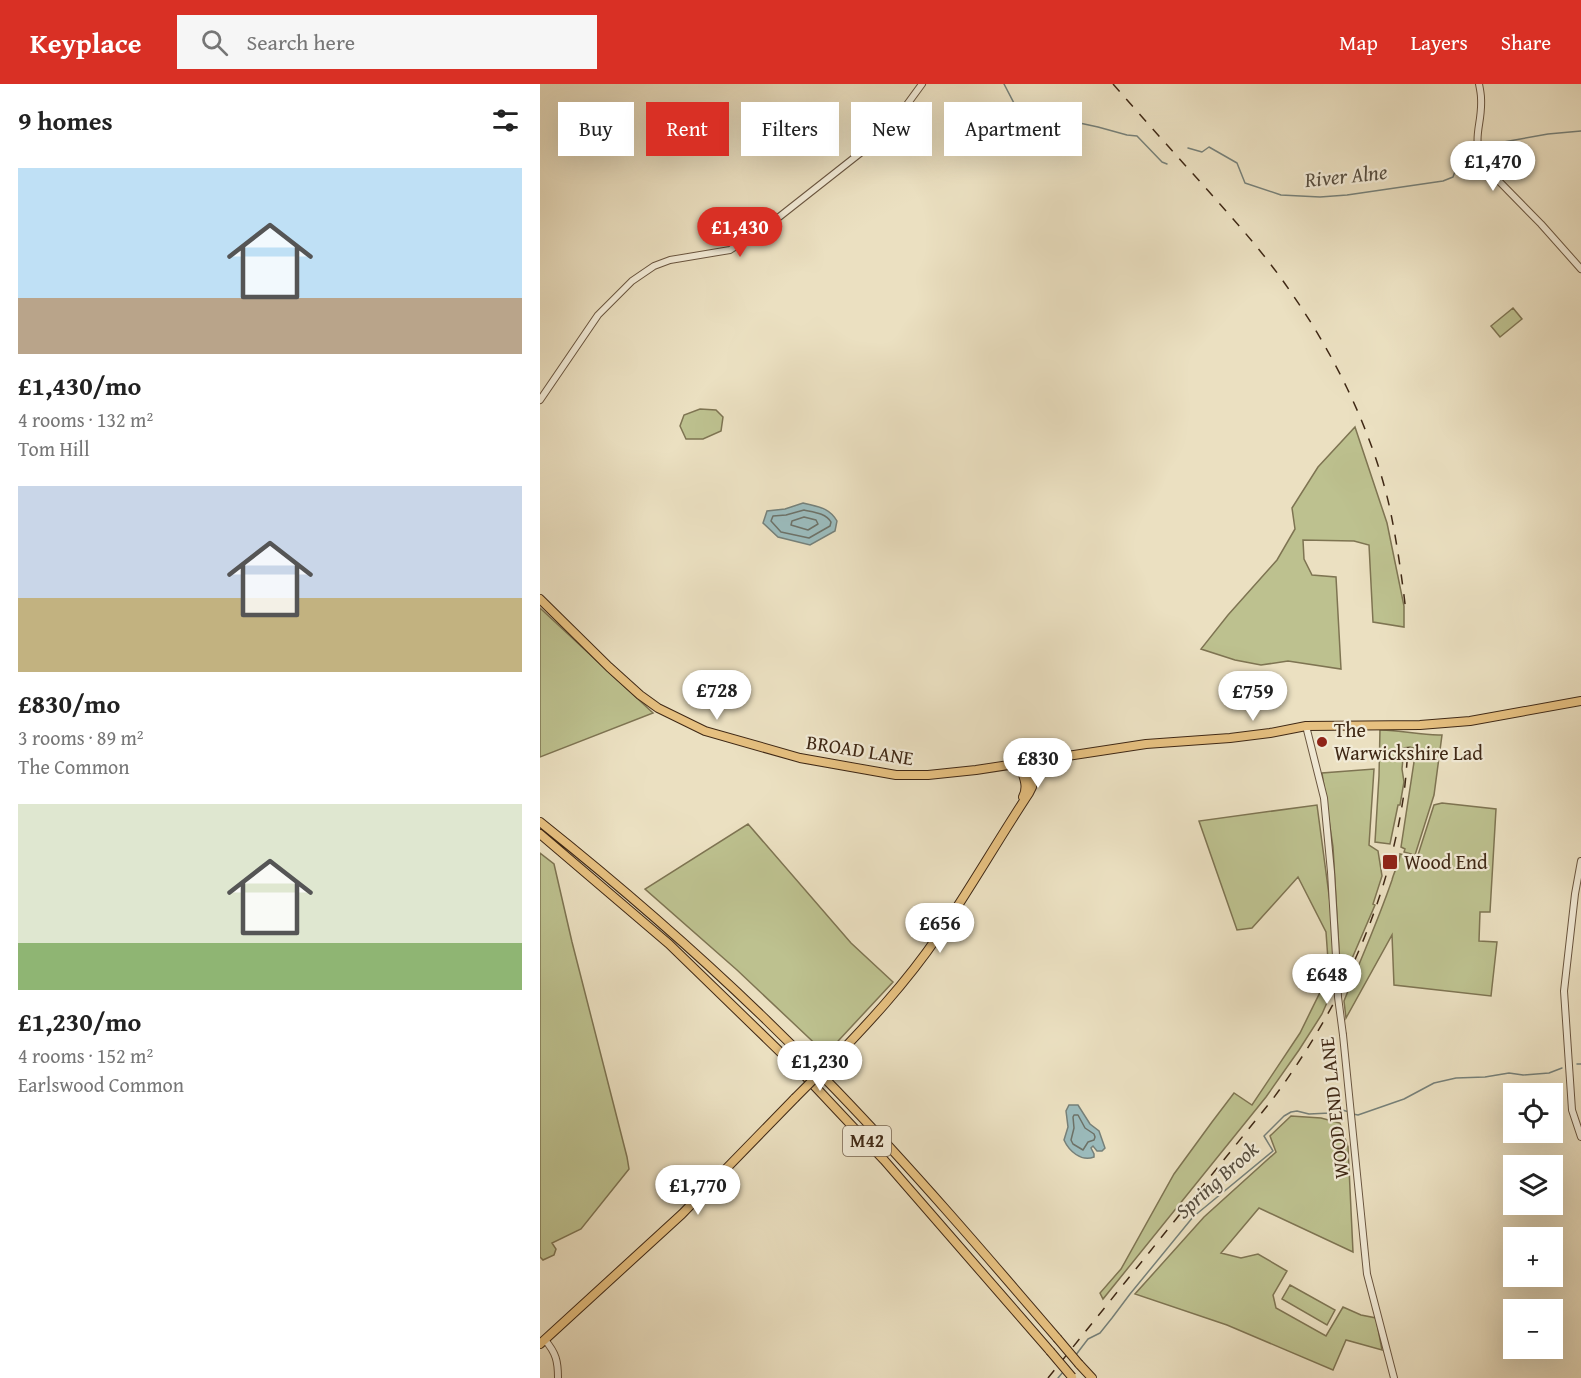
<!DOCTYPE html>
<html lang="en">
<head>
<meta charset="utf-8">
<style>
	:root { --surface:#fff; --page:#f6f6f6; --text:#222; --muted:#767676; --accent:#d93025 }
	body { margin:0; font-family:"Gentium Book Plus",serif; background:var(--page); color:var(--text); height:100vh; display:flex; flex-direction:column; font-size:22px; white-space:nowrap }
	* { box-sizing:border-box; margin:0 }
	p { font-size:20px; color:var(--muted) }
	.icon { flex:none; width:33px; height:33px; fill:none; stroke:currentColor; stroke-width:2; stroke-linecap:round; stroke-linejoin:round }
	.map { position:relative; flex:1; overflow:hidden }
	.side { display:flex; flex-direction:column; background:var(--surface); width:540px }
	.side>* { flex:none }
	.hud { position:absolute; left:18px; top:18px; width:570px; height:54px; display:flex; gap:12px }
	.controls { position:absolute; left:963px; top:999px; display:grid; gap:12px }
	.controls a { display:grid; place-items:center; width:60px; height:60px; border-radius:0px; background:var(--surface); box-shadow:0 6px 24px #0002; font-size:30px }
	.price { position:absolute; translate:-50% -51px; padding:0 14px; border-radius:21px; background:#fff; color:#222; font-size:20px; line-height:39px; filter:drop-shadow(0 2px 3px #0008) }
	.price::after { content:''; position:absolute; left:50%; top:36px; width:18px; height:14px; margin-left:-9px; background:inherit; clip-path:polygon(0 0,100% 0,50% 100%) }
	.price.active { background:var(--accent); color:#fff }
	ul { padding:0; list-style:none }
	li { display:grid; align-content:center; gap:12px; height:318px; padding:0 18px }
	li span { display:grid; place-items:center; height:186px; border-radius:0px; color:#555 }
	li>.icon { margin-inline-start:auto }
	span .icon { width:108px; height:108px; fill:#fffc; stroke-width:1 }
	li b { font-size:26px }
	h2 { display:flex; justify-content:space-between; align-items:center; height:72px; padding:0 18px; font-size:26px }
	.chip { padding:0 21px; border-radius:0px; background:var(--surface); box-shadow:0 6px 24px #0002; font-size:21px; line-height:54px }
	.chip.active { background:var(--accent); color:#fff }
	header { display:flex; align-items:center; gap:36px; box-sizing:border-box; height:84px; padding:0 30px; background:var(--accent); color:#fff }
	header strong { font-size:28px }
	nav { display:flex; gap:33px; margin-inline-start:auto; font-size:21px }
	.search { width:420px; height:54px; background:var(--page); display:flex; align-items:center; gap:15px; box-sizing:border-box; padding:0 21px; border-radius:0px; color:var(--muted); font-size:22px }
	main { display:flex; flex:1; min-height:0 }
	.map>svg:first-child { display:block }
</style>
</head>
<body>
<header>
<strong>Keyplace</strong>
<div class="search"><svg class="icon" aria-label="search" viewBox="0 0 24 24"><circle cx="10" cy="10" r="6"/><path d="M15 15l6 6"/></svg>Search here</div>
<nav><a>Map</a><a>Layers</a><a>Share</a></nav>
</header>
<main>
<section class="side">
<h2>9 homes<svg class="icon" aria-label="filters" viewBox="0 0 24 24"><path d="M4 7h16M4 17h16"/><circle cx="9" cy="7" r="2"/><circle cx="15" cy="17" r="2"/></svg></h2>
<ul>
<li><span style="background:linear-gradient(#bfe0f5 70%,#b9a48a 0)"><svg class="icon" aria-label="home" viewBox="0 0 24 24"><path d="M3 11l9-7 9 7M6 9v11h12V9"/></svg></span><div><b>£1,430/mo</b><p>4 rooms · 132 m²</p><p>Tom Hill</p></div></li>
<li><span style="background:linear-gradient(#c9d6e8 60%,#c2b280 0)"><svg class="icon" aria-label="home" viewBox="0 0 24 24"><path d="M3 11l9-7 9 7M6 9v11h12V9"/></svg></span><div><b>£830/mo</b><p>3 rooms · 89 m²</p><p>The Common</p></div></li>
<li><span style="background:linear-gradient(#dfe7d0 75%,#8fb573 0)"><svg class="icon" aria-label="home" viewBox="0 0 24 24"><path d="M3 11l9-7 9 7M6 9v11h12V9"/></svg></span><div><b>£1,230/mo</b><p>4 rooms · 152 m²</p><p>Earlswood Common</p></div></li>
</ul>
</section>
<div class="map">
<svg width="1041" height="1294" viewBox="0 0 1041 1294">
	<rect width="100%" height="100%" fill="#ebe0c1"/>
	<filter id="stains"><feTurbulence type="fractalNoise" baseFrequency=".00333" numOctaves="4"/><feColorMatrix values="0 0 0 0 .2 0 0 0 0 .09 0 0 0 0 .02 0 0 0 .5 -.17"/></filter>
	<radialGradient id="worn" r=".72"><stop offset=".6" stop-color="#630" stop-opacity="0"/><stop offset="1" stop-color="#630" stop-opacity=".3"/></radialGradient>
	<path fill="#bdc18f" stroke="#7e7452" stroke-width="1.5" d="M973,224l9,11 -22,18 -9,-11z
		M160,325l16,1 7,7 -2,14 -18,8h-17l-6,-13 4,-11z
		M815,343l32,96 17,83v21l-31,-5 -4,-77 -15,-4 -51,-1 1,19 8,16 24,2 5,92 -53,-8 -27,4 -26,-5 -34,-11 27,-34 49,-55 18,-31 -3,-21 26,-41z
		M0,524l113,105 -113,44z
		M840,645l1,1c21,0 41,6 61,5l-8,60 -19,60 -11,-3 1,-3 -4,-2 15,-98 -6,-2 -6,1 -2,21 2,13 -4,23h-2l-8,39 -15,-2 4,-66z
		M834,685l-5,76 9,6 4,25 -9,28 2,1 -34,79 -8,-137 -11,-74z
		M902,719l54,6 -6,103h-10l-1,29 18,1 -6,54 -97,-11 -2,-50 -46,83 -2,-17c16,-40 34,-80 48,-121 2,-9 8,-17 8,-26l17,4 17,-53z
		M777,721l14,105 5,58 -3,21 -11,25 -23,36 -33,47 -163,202 -3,-6 21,-24 53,-95 38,-52 22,-29 18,12 48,-72 29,-59 -3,-42 -28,-55 -46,51 -15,2 -38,-109z
		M208,740l103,119 42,39 -67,72 -89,-84 -92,-81z
		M0,769l14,11 18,78 55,215 2,12 -48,60 -29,14 4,6 -2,6 -11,5 -3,-3z
		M751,1032l30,2 19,5 8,24 5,105 -94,-44 -38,45 20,5 17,-4 29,17 -14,24 3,13 50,28 17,-29 18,8 15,3 6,32 -36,-10 -13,30 -106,-45 -92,-31 69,-77 72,-65 -6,-16z
		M750,1201l45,25 -8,15 -45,-26z"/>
	<path fill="#9bbbbc" stroke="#768079" stroke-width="1.5" d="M263,419c15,4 26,4 34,18l-2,10 -25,14 -32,-8 -15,-14 4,-12 18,-2z
		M529,1021h9l12,19 9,7 6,17 -3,3h-5l-4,-5 -2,2 3,6v3c-13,5 -25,-6 -30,-17l4,-13 -2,-16z"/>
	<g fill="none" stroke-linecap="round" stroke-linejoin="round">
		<path stroke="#6d7268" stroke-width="1.5" d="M264,426c9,2 22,3 27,12l-1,4 -21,12 -28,-6 -10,-11 2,-5 13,-1z
			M264,433l12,3 2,4 -10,6 -17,-5 1,-4z
			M534,1031h4l7,13 9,6 1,3 -1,3 -6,2 -5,8 -10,-6 -2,-4 3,-12 -1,-11z"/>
		<path stroke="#768079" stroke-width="1.5" d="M464,0l14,27 10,4 10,-1 60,13 29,8 10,1 25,26 5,2
			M941,62l67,-12 33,-3
			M648,64l14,4 7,-5 28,16 8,20 36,12 39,2 27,-2 96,-14 10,-4 5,-14v-8l6,-5 8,-2
			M1037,980h4
			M813,1030l5,1 46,-16 30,-16 22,-5 29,-1 24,-4 14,2 26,-2 13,-5
			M535,1272l13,-17 12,-6 12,-15 18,-24 63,-77 80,-66 -9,-15 20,-20 7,-4 6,-1 12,3 21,-1 9,-4 10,3
			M518,1294l5,-6"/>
		<defs>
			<path id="minor" d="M939,0c1,5 2,10 2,14 2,31 -14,43 9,74l51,52 40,45
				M0,316l58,-85 34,-34 22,-15 16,-6 60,-10 44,-29 113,-89 35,-48
				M766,642l18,72 7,74 6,101
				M1041,777l-6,33 -11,97 8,119 9,27
				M803,951l24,239 27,104
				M5,1256c11,13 13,21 13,38"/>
			<path id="major" d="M0,515l69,68 31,28 18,13 47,23 95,27 96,17h32l48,-5 170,-26 84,-6 40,-5 36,-7 114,-1 50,-4 111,-20
				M479,680c4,11 10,22 4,33
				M286,983c40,-41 80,-84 112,-131 32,-47 60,-96 91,-143l3,-6 -1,-25
				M0,1260l142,-130 113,-116"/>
			<path id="highway" d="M0,738c104,83 204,172 296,268 77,80 149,164 221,248
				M0,750l129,110 138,134 77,82 166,191
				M539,1280l13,14"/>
		</defs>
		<use href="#minor" stroke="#6a5640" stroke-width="8"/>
		<use href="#major" stroke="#3f2815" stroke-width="10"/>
		<use href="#highway" stroke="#3f2815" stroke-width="10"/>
		<use href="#minor" stroke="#f2ebd7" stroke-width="6"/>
		<use href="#major" stroke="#e6c080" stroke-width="8"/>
		<use href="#highway" stroke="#e6c080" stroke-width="8"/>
		<path stroke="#3f2815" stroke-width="1.5" stroke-dasharray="10 10" stroke-linecap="butt" d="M573,0c30,34 60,68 91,102 30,34 61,68 86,105 45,64 83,142 100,218 7,34 12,69 16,103
			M508,1294l224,-278c67,-90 116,-195 132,-307 2,-15 3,-31 4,-46"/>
		<defs>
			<path id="minor-bridge" d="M797,889l1,24 5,38"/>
			<path id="major-bridge" d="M255,1014l31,-31"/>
			<path id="highway-bridge" d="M517,1254l22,26
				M510,1267l22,26"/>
		</defs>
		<use href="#minor-bridge" stroke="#6a5640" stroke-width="8" stroke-linecap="butt"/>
		<use href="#major-bridge" stroke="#3f2815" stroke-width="10" stroke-linecap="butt"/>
		<use href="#highway-bridge" stroke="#3f2815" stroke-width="10" stroke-linecap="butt"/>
		<use href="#minor-bridge" stroke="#f2ebd7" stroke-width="6"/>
		<use href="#major-bridge" stroke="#e6c080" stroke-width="8"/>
		<use href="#highway-bridge" stroke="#e6c080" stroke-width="8"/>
	</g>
	<g fill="#8f2418" stroke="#f2ebd7" stroke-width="2">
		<circle cx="782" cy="658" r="6"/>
		<rect x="842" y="770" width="16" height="16" rx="3"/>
	</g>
	<g text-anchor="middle" stroke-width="4.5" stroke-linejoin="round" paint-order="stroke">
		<rect fill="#f2ebd7" stroke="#75624f" stroke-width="1.5" x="303" y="1042" width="48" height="30" rx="4.5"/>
		<g font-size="18" font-weight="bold" fill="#3f2815">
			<text x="327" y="1063">M42</text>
		</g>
		<g font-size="20" fill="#3f2815" stroke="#f2ebd7" text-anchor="start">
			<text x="794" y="653">The<tspan x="794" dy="23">Warwickshire Lad</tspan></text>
			<text x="864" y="785">Wood End</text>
		</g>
		<g font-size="20" fill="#3f2815" stroke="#f2ebd7">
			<text transform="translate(320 666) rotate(9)" y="7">BROAD LANE</text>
			<text transform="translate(794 1024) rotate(-96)" y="7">WOOD END LANE</text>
		</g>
		<g font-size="21" font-style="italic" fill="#564d3f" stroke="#f2ebd7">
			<text transform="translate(806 92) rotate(-6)" y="7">River Alne</text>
			<text transform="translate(677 1096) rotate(-42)" y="7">Spring Brook</text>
		</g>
	</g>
	<rect width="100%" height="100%" filter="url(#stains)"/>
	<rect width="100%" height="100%" fill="url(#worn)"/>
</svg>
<div class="controls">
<a><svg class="icon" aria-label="locate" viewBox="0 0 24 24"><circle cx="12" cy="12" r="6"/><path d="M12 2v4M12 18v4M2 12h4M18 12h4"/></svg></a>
<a><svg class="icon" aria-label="layers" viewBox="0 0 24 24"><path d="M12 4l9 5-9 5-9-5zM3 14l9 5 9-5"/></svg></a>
<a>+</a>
<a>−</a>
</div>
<b class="price" style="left:953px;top:108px">£1,470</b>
<b class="price active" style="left:200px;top:174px">£1,430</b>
<b class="price" style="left:177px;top:637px">£728</b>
<b class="price" style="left:713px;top:638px">£759</b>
<b class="price" style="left:498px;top:705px">£830</b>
<b class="price" style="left:400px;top:870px">£656</b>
<b class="price" style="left:787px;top:921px">£648</b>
<b class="price" style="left:280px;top:1008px">£1,230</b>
<b class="price" style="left:158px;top:1132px">£1,770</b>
<div class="hud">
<a class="chip">Buy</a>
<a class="chip active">Rent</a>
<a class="chip">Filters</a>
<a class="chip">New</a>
<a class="chip">Apartment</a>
</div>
</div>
</main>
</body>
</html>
